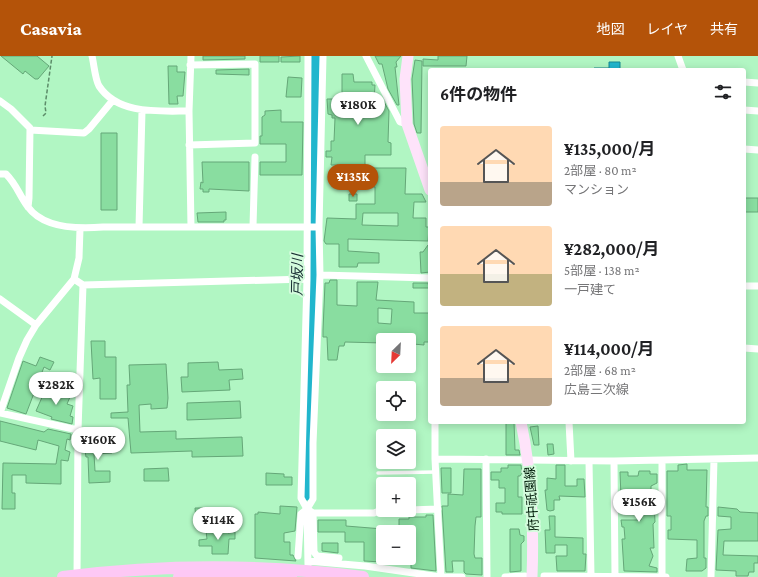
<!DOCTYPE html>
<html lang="ja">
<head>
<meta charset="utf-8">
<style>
	:root { --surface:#fff; --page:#f6f6f6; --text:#202124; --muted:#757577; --accent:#b45309 }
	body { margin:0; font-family:"Crimson Pro","Noto Sans JP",serif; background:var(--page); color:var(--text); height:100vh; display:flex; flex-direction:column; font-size:15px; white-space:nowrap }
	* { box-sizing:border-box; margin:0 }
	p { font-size:13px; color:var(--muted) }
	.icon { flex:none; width:22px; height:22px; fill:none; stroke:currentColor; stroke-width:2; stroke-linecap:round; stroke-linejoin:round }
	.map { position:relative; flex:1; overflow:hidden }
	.sheet { position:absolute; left:428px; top:12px; width:318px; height:356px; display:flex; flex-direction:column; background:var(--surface); border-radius:4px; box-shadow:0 2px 10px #0003 }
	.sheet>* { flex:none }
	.needle { width:26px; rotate:204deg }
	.tools { position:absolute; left:376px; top:277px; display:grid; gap:8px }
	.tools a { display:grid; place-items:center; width:40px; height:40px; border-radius:4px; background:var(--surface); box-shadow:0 2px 10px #0003; font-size:20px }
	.price { position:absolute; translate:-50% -34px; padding:0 9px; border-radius:14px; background:#fff; color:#222; font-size:13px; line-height:26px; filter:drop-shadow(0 1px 2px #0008) }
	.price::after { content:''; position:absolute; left:50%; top:24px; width:12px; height:9px; margin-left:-6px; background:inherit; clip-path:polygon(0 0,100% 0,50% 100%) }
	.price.on { background:var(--accent); color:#fff }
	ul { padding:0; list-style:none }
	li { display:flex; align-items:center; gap:12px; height:100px; padding:0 12px }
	li span { display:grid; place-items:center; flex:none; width:112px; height:80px; border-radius:4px; color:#555 }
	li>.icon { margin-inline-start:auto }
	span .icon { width:48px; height:48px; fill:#fffc; stroke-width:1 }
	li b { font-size:17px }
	h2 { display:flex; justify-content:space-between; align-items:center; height:48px; padding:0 12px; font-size:17px }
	header { display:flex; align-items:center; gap:24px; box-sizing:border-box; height:56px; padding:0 20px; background:var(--accent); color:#fff }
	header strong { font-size:19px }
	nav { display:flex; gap:22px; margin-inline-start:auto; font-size:14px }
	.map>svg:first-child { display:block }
</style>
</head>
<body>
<header>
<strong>Casavia</strong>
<nav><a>地図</a><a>レイヤ</a><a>共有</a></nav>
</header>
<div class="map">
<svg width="758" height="521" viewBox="0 0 758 521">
	<rect width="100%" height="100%" fill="#b1f6c3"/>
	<path fill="#21b6cd" stroke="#178892" d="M609,6h11v8h-26v-2h15z"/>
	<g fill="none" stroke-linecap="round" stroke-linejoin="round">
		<path stroke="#21b6cd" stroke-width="13" d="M307,438l-1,-45 6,-77 3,-316"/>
	</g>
	<path fill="#89dda0" stroke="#65a778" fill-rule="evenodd" d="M1,0h36l12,10 -11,13h-3l-10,-8 -2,3z
		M203,0h42v3l-42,1z
		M260,0h19v6h-19z
		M300,0v6h-19v-5z
		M375,0h26l-5,6 1,5h-2l4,38h-2l-9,-16 -6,-25h-3z
		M438,0h29l-1,10h-43v-7l15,1z
		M415,4l7,1 -1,72h-4l-3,-9 -2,-45z
		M168,10h9v6h8l-2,24h-6l1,8h-9z
		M249,13v6l-33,-1v-4z
		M342,18h11l1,8h18v3h3l-1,16 8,-3 7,13 -1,31 3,1v12h-26v11h-12l-1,11h-8v-6h-7l1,-6h-7l1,-8h-6v-6h5v-10h3l1,-23h-3v-3l-4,-1 -1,-15h15z
		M288,21l14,1 -1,19h-15z
		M281,54v12h22l-1,53h-42v-13h26v-18h-26v-8h2v-19l3,-2v-4z
		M101,77h16v77h-16z
		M202,106h47v29l-40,-2v3h-6v-3h-3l1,-7 2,1z
		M366,112h40l-1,26h17l4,8h-12l-1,16h13v9h3l-1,14 -80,-2v12l31,2v10h-21l-1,4h-18v-23h-13l-2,-3 3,-23 29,1v-15h19v-17l-9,-1zM363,157h35v13l-36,-1z
		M349,138h8v7h-8z
		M744,142h14v14h-14z
		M226,156v8h-2v2h-26l-1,-9z
		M428,189l2,27 -9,1 -1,-21h3z
		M330,224h7v25l20,1v-24h21l-2,18 38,2v11h15l1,29h-6v3l-11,-1v-2h-4v-2h-26v3l-38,-1 -1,4h-5l-2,14h-9l-1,-23h-4v-7l2,-47h4zM378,252l14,1 -1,15 -13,-1z
		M413,227h15l1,5h-16z
		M91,285h14v16h11v42h-16v-21l-7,1z
		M40,301l14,5 -4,8 -6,-3 -18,47 -19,-6 16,-47 13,5z
		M218,306l1,8 23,-1 1,10 -14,1 1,10 -48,2 -1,-15h7v-14z
		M166,308l2,34 -1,10 -16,1v-5l-12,1 1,27 36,-1v8l66,-2 1,19 -51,1v-6l-61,2 -3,-35h-17v-5l17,-1 -1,-27h3l-1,-20z
		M47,330l23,11 -3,7 6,2 -3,10 3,1 -1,7 -21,-5 1,-2 -16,-6z
		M240,345l1,17 -54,2v-17z
		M0,365l44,11 4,-3 23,5 -1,6 -3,-1 -2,11 5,2 -2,9 -7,-1v24l-35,-1v-8h-14v18h3v16h-13l1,-46 53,1 3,-18 -21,-6 -2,10 -36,-9z
		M506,366h8l1,28h4l1,5h-14z
		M538,370l1,19h-5l-4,-18z
		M104,384h8v13l-18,1 1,17h15v11l-21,1 -1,-26h-2l-2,-13h20z
		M547,388h6l1,10 -6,1z
		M687,408v6h20l-1,37h2v9h-2l-2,5v37h2v10l-4,3h-16l1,-12 10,-1v-18l-29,-1v-9h3v-14h-4v-45h11v-6z
		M508,409h13l1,8 -2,3h-2v21h4v17h-20v-2h-6v-9h9v-15h-6v-8h-8v-8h10v-4h7z
		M556,409h9v21h12v-7h7l1,18 -26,-1 1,4h-6v10l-4,1 -3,-1 -2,-20h2v-12l9,1z
		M168,412l1,13h-25v-12z
		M441,412h10v25h-9z
		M464,413h17v48h-5l-1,9 -1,28 1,4h7v17l-16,-1 -2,-2v-11h-12l1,11h-7l-4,-66h6v-12l15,1z
		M639,415h11v3h7v9l-6,3v14h3l1,22 -2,2 1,24h-4l3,8 -4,10 8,2v4l-33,-1 -2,-32h3l-1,-12h-2l-1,-7h20l1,-15 -3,-2h-6v-6h-12l-1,-25h8v4h10z
		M266,417l18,1v3h8v8h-26z
		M280,450l17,1 -2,24 -11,2v9h6v13h3l3,6 -41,-3v-44h3v-2l22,2z
		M718,451l19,2 3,3 18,1v28h-34l-1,14 35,1v7h-4v9h-5l-1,4h-12v-5l-20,-1 2,-40 13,-1v-12l-13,-1z
		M195,452h8l1,12 -8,1z
		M426,459h7l3,56 -25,-3v-5h-2v-36h-10v-8h10v-2h17z
		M549,460h6v21l28,1v16h3l-1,17h-28l-1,-15h11v-11h-12v8h-9l-1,-23h5z
		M318,464h28v6l37,3v29h17v5l-36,-2v-19h-19v-10h-27z
		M510,473h9l1,6 4,1v5l-3,3v27l-11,1z
		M228,474v3l7,-1v7h-6l-1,15h-16v-8h-13v-6l8,-1 -1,-8z
		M322,487h16v10l-16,-2z"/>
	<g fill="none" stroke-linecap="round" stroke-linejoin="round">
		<path stroke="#5c8c69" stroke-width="1.5" stroke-dasharray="4 2" stroke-linecap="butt" d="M43,60l3,-3 -1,-7 7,-50"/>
		<path stroke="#fff" stroke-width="3.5" d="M378,417l58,-1"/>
		<path stroke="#fff" stroke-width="7" d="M92,0c2,8 3,23 7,30 19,29 60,25 90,25
			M191,0l-2,55 2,116
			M308,0l-1,223 -6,219 6,11 6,4h61l5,-2 18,-1
			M366,0l34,66 7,2
			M678,0l5,14
			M744,26l14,1
			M0,45l11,8 19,19 -1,70 -1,9
			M744,54l14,1
			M30,74l54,3 5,-4 24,-29
			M189,89l66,-2v-79l-65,1
			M744,93l14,1
			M0,118h6c11,11 13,21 22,33 16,22 51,22 75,20h216
			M253,170l2,-69
			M139,171l3,-116
			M320,219l110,3
			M74,223l9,6 224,-6
			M744,230h14
			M0,243l36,26
			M744,292l14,1
			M0,357l19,-55 8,-18 9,-15 38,-46 5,-21 1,-29
			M0,357l78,17
			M435,366v37l6,118
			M569,366l2,39
			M435,403l179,2 144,-3
			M486,403l1,118
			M662,404v117
			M589,405l2,115
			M614,405l1,115
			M307,453l1,56
			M409,454l29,-1
			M313,457l1,39 3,4 22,2
			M298,500l3,-42 6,-5 6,-10v-56l7,-168 -1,-48 4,-171
			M308,505l57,5 76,11h21
			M544,520l122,1
			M77,521l1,-147 5,-145
			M505,521l20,-1
			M711,521l3,-118"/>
		<path stroke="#fee3fa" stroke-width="11" d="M408,0l-3,23 2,45 23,66
			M521,366c11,52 13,102 11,155"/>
		<path stroke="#fdc8f5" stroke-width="12" d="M63,521c100,-13 201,-13 300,0
			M179,521l39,-2 73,2"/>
	</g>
	<g text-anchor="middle" stroke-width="4" stroke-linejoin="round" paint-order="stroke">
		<g font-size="13" fill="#011b09" stroke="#d4fcdd">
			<text transform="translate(531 443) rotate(-94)" y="5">府中祇園線</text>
		</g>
		<g font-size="14" font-style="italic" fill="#172d32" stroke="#d4fcdd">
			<text transform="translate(297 219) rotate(-89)" y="5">戸坂川</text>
		</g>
	</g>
</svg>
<div class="tools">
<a><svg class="needle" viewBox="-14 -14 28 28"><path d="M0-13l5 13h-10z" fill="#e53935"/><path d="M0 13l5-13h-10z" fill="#757577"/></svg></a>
<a><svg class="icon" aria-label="locate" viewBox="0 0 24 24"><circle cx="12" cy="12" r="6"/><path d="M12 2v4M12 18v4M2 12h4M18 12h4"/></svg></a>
<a><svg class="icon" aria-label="layers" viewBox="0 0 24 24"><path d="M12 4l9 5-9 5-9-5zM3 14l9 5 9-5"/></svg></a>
<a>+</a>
<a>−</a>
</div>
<b class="price" style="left:358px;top:70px">¥180K</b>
<b class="price on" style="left:353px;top:142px">¥135K</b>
<b class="price" style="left:56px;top:350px">¥282K</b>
<b class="price" style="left:98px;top:405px">¥160K</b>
<b class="price" style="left:639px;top:467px">¥156K</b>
<b class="price" style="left:218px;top:485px">¥114K</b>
<section class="sheet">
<h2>6件の物件<svg class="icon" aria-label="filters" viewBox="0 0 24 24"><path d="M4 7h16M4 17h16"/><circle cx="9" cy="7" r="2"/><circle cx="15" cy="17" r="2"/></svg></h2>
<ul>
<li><span style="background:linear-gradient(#ffd9b3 70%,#b9a48a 0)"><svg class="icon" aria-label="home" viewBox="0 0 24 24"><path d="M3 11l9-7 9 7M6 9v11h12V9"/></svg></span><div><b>¥135,000/月</b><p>2部屋 · 80 m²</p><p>マンション</p></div></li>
<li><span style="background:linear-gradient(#ffd9b3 60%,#c2b280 0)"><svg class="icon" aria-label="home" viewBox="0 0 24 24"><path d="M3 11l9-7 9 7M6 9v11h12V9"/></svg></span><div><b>¥282,000/月</b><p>5部屋 · 138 m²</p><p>一戸建て</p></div></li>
<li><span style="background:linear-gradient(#ffd9b3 65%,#b9a48a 0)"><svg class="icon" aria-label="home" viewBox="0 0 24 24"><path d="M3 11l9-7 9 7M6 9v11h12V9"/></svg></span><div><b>¥114,000/月</b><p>2部屋 · 68 m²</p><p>広島三次線</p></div></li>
</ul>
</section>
</div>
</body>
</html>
